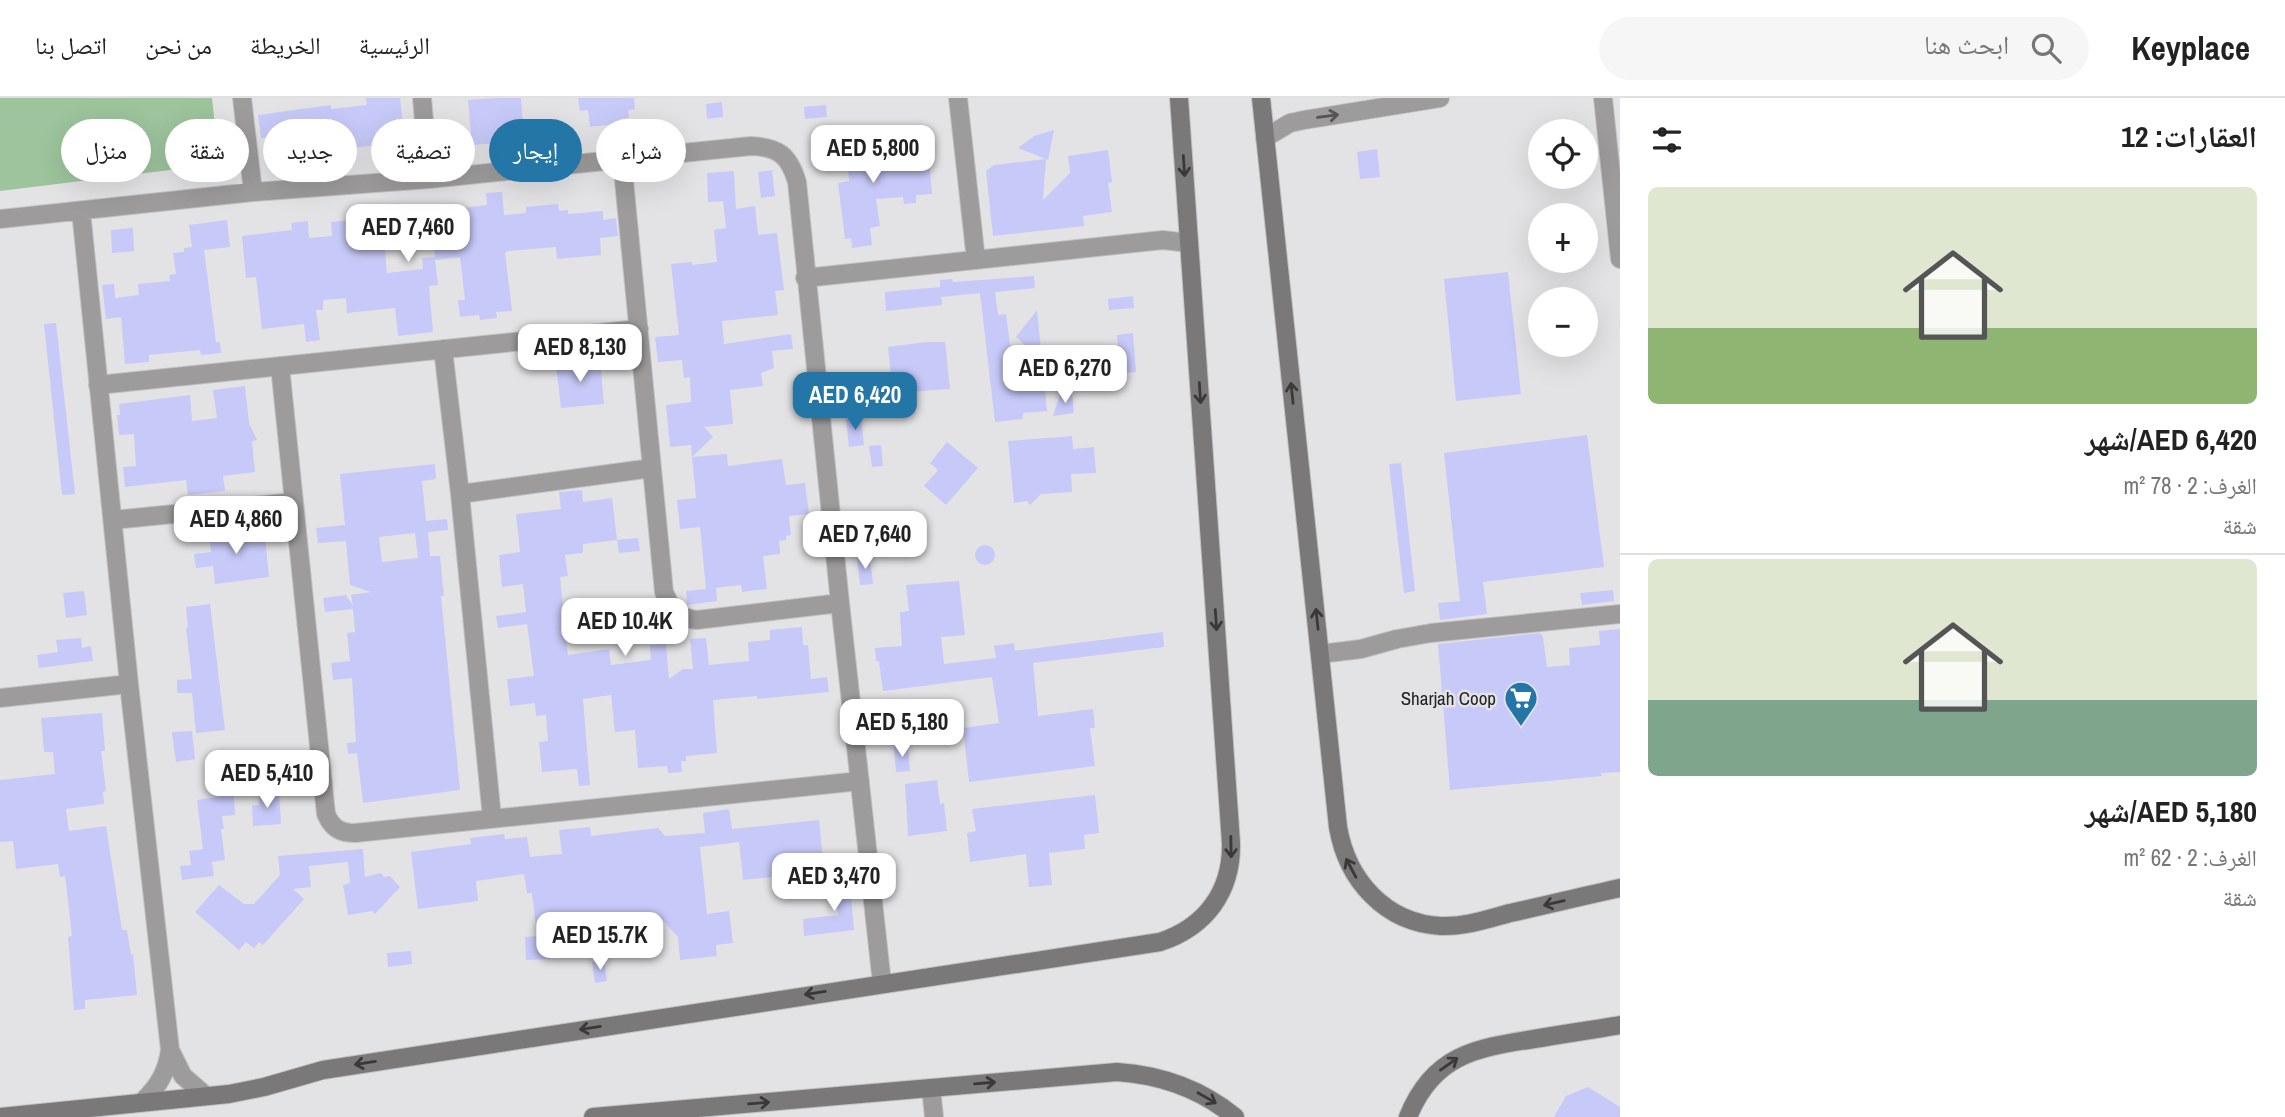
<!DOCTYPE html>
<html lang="ar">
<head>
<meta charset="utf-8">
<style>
	:root { --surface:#fff; --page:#f6f6f6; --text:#222; --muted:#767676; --line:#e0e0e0; --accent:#2476a7 }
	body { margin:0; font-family:"Archivo Narrow","Noto Naskh Arabic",sans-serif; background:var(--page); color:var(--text); direction:rtl; height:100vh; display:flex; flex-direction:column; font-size:26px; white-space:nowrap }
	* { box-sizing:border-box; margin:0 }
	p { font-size:23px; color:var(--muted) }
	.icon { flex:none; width:38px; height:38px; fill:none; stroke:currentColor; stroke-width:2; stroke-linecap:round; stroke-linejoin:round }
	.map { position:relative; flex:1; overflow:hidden; direction:ltr }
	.details { display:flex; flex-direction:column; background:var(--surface); width:665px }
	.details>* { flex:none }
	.banner { position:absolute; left:21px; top:21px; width:665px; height:63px; direction:rtl; display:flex; gap:14px }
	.tools { position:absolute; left:1528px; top:21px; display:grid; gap:14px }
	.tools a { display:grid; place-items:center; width:70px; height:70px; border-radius:50%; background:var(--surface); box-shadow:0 7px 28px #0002; font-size:35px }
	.price { position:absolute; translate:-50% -60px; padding:0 16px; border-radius:14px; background:#fff; color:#222; font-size:23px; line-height:46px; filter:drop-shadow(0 2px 4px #0008) }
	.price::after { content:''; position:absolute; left:50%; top:42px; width:21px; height:16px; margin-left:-10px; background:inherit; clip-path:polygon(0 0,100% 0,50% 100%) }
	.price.active { background:var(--accent); color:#fff }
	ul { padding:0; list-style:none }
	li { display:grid; align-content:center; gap:14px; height:371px; padding:0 28px }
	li+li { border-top:2px solid var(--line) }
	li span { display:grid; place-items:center; height:217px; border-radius:10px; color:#555 }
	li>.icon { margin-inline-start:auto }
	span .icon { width:126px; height:126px; fill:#fffc; stroke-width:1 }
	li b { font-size:30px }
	h2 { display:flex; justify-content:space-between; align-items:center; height:84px; padding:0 28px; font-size:30px }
	.pill { padding:0 24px; border-radius:32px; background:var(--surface); box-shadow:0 7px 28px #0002; font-size:24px; line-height:63px }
	.pill.active { background:var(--accent); color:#fff }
	header { display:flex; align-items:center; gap:42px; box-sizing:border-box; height:98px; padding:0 35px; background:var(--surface); border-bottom:2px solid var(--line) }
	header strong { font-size:33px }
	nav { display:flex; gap:38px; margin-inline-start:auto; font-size:24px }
	.search { width:490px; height:63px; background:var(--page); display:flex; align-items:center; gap:18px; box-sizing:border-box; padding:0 24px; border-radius:38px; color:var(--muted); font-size:26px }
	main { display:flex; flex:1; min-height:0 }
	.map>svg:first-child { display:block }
</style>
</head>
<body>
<header>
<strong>Keyplace</strong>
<div class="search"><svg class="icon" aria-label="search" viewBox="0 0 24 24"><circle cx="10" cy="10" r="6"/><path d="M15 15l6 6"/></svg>ابحث هنا</div>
<nav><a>الرئيسية</a><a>الخريطة</a><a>من نحن</a><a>اتصل بنا</a></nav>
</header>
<main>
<section class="details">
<h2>العقارات: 12<svg class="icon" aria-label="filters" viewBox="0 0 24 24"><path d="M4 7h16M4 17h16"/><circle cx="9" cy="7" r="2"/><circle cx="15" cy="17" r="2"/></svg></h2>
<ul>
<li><span style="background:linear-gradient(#dfe7d0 65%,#8fb573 0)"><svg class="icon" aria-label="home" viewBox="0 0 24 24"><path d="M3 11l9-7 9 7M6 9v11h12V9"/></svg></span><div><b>AED 6,420/شهر</b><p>الغرف: 2 · 78 m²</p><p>شقة</p></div></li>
<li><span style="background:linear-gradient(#dfe7d0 65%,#7fa58c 0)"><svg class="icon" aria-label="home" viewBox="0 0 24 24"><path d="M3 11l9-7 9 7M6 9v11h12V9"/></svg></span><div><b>AED 5,180/شهر</b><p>الغرف: 2 · 62 m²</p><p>شقة</p></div></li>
</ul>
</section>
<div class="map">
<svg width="1620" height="1019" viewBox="0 0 1620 1019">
	<rect width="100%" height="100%" fill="#e3e3e6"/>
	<path fill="#9dc49d" d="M0,0h212l7,66 -219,27z"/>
	<path fill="#c7c9f8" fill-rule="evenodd" d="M366,0h34l6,53 -19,3 -1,-10 -34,4 2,17 -36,4 -3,-24 -7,1 -1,-11 -10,2 -1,-10 -23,3 1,7 -13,1 -3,-23 73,-10v4l36,-4z
		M497,0h24l3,43 -52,4 -4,-45z
		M578,0h56l1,11 -7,1 1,8 -9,1 1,4 -31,4 -2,-17 -8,1z
		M722,4l1,15 -16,2 -1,-15z
		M826,7l1,12 -22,2 -1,-12z
		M874,27l4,40 31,-4 1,10 20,-2 2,25 -16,1v8l-12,1 -1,-7 -27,2 4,27 -10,2 2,17 -20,3 -1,-10 -6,1 -7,-56 11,-2 -1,-12 17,-2 -3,-25 -35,4 -1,-15z
		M1054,32l-6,30 -30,-12 16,-12z
		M1377,51l3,28 -20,2 -3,-27z
		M1108,52l4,32 -4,1 4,29 -29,4 1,10 -91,10 -7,-65 8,-6 52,-6 -3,41 27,-27 -2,-17z
		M772,72l3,26 -14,2 -3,-26z
		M734,73l2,38 19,-3 3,29 19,-2 7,57 -9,1 3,24 -56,6 2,23 67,-10 2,15 -21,2 2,17 -13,5 2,13 -33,4 3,34 -29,3 9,10 -21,20 -1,-12 -21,2 -4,-42 25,-3 -1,-25 -6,1 -2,-18 -24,2 -3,-25 24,-2 -8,-71 21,-2v3l25,-3 -3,-32 12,-2 -3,-27 -15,1 -1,-29z
		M502,94l2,23 22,-2v-6l32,-3 1,7 9,-1v4l35,-3v9l13,-2 2,18 -18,2 1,17 -44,4 -1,-12 -48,4 -3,2 7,58 -16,1 1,6 -17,2 -1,-5 -19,2 -2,-17h7l-5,-43 -25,3 3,25 -9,1 4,46 -35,4 -3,-28 -48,5 -1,-15 -23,2v10h-7l4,30 -14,2 -2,-18 -42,5 -6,-52 -10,1 -4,-42 50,-6 -1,-7 17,-2 1,17 23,-2 -1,-14 51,-5v7h5l1,14 -4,1 3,34 36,-4 -1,-11 13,-1 -3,-31 9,-1 -1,-14 47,-6 -1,-12z
		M227,122l3,27 -26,3 12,92h4l1,11 -20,2 -1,-5 -51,5v7l-24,2 -4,-47 -15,2 -4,-34 12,-1 1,14 24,-3 -1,-11 32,-3 -1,-6 7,-1 -3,-21 11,-1v-4l8,-1 -3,-22z
		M133,130l1,23 -22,2 -1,-23z
		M1508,174l13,122 -65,7 -12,-122z
		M1034,178l1,12 -40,4 3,23 8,-1 8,60 29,-3 4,40 -24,2v6l-28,3 -15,-129 -39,4 1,8 -56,6 -1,-19 55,-5v-7l12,-1 1,3z
		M1133,198l1,12 -25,2 -1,-11z
		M1037,212l5,50 -26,-23z
		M56,225l19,171 -13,1 -18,-171z
		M1133,235l3,39 -16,2 -3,-39z
		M926,244h19l5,47 -57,4 -5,-46z
		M600,263l4,43 -43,4 -5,-43z
		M245,288l4,37 8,17 -5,1 3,31 -32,4 2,15 -37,4 -2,-15 -61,7 -2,-20 13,-1 -2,-32 -15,1 -2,-20h3l-1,-11 71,-9 2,26 25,-3 -4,-28z
		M1072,295l2,20 -21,3 7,-22z
		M861,319l3,28 -15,2 -3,-28z
		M1587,337l17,132 -121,15 4,32 -47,6 -2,-17 22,-2 -16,-148z
		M1072,338l1,13 21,-2 2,26 -25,1 1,18 -31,2 -11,11 -3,-4 -13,2 -6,-62z
		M947,344l31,26 -32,37 -22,-19 14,-16 -8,-7z
		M881,347l2,21 -11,1 -3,-21z
		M727,356l1,12 54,-7 4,26 19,-2 4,31 -20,2 2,19 -5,1v4l-7,1 1,13 -17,2 4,33 -25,3 -1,-7 -35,4 -6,-62 -20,2 -3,-29 19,-2 -4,-41z
		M1401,365l14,128 -11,2 -15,-129z
		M435,366l1,15 -14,2 4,40 21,-2 1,11 -20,2 2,24h10l4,40h-3l19,194 -97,13 -6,-50 -9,1 -1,-11 9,-1 -4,-64 -19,2 -2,-17 19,-2 -3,-28 8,-1 -2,-23 -28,3 -2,-14 23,-3 7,11 -2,-11 20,-3 -21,-7 -4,-44 -28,2 -2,-15 29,-3 -5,-51zM415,435l3,25 -36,4 -3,-25z
		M582,392l1,12 29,-4 5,42 -34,4v9l-18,2 3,21 -8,1 3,33 8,-1 3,22 -9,1 3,23 41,-6 2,16 40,-5 -1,-15 16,-1 3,35 14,-10h10l-3,-30 16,-1 3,27 40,-4 -1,-19 22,-2v-10l32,-3 1,18h5l3,34 16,-2 2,15 -72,7v-3l-44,4 4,53 -31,3v5h-5l1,11 -14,1 -1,-7 -29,2 -3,-38 -20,2 -4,-37 -28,4 7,86 -11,1 -2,-17 -35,3 -3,-30 9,-1 -2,-26 -10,1 -1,-13 -25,3 -3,-27 27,-3 -7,-52 -29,4 -2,-12 30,-4 -3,-28 -21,3 -3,-32 21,-3 -4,-38 45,-5 -2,-17z
		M264,430l5,49 -54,7 -2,-18 -17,2 -2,-14 17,-2 -2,-18z
		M638,440l2,13 -21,2 -2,-13z
		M975 457a10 10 0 1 1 20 0a10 10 0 1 1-20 0Z
		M870,459l3,27 -13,1 -3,-26z
		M959,483l6,54 -24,2 3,27 52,-6 -2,-12 20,-3 1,8 148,-19 1,15 -131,16 5,53 55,-7 2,19h-5l5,38 -126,16 -6,-54 36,-5 -7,-46 -109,14 -4,-30h-3l-1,-13 27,-2 -2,-34 9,-1 -3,-26z
		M716,490l1,13 -30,4 -1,-14z
		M1613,492l1,11 -32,4 -2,-12z
		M84,493l3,24 -21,3 -3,-25z
		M210,506l15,126 -29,3 -4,-40h-15v-13l15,-1 -6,-51 2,-1 -2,-20z
		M1620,531v143l-19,1 1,3 -152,14 -12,-146 102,-11 3,4 4,30 23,-2 -1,-17 31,-3 -1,-14z
		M81,540l1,10 9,-2 2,15 -54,7 -2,-13 21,-3 -2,-12z
		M102,615l3,38h-4l5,40 -3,1 1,12 -38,5 3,22 37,-5 16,104h5l4,25 2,-1 4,41 -52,5v9l-11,1 -6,-73 4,-1 -7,-60 -5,1 -2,-13 -42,5 -3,-28 -13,1v-62l55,-6 -2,-22h-9l-3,-34z
		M192,633l3,28 -19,3 -4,-30z
		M908,648l2,25 -14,1 -2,-25z
		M232,663l3,54 -13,1 2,13h-3l4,31 -13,2 2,14 -32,4 -2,-14 11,-1 -2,-14 14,-2 -6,-49 25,-4 -2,-34z
		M937,682l3,24 4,-1 3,28 -39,5 -3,-52z
		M279,694l2,32 -28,2 -1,-21h7v-12z
		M1095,697l4,38 -15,2 1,14 -36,4 3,32 -23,2 -3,-33 -56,8 -3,-29 9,-2 -4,-22z
		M729,711l3,20 87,-9 5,52 -28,3 1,12 -24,2 -1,-12 -29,3 -4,-38 -39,5 7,67 22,-3 4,32 -17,2 1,11 -37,4 -2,-23 -23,-25v22l-42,4 2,16 -21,3 -4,-32 -41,5 1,29 -24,1 -1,-23 12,-1 -5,-43h-5l-3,-19 -48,7 2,20 -60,8 -7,-57 60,-8 -1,-6 34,-4 1,5 22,-2 3,20 32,-3 -3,-24 31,-3 1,9 67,-8 7,8 40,-3 -2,-20z
		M363,751l2,28 16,-4 3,4 6,-1 10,11 -25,27 -3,-3 -24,4 -5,-30 7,-2 -2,-21 -39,4 2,21 -18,2 11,10 -41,46 -4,-3 -5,6 -8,-6 -7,8 -44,-38 24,-27 25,19h10l26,-29 -2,-19z
		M849,778l5,54 -50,6 -1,-17 35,-4 -4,-38z
		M411,853l1,13 -24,3 -1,-14z
		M604,862l3,21 -12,2 -3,-21z
		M1588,989l32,20v10h-66l12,-21z"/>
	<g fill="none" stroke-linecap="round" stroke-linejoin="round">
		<defs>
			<path id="street" d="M242,0l11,94
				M422,0l7,81
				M958,0l18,162
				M1603,0l17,161
				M1265,40l25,-15 14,-3 136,-22
				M622,62l42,432c7,17 14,26 33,28l143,-17
				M81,113l48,473 41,366 13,26 22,19
				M0,121l253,-27 176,-13 322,-33c27,1 38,9 46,36l43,421 42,380
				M805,180l358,-38 26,3
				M443,251l17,145 32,324
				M280,268l46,448c6,14 14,19 29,19l505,-52
				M98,287l541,-56
				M460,396l192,-26
				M113,422l181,-18
				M1320,556l41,-5 36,-10 34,-6 189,-19
				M0,600l129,-14
				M931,990l3,29
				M143,1003c16,-15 24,-30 27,-51"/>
			<path id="secondary" d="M1261,0l77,729c9,53 47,96 103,99 24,1 47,-7 69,-13 37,-8 73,-17 110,-25
				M0,1019l229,-23 35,-7 59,-17 837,-128c46,-15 72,-51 71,-99l-52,-745
				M593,1019l524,-45c44,3 84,17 118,45
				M1408,1019c25,-62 67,-69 126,-78 29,-5 57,-9 86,-14"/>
		</defs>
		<use href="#street" stroke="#c1c1c3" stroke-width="20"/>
		<use href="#secondary" stroke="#c1c1c3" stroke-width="20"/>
		<use href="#street" stroke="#9d9b9b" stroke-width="18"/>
		<use href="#secondary" stroke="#7a7878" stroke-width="18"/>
	</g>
	<defs><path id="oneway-shaft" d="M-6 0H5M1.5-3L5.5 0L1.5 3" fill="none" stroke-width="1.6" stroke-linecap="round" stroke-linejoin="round" transform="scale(1.75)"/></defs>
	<use stroke="#545455" href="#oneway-shaft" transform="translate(1328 18) rotate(-8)"/>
	<g stroke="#3a393a">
		<use href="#oneway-shaft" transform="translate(1184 68) rotate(86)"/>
		<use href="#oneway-shaft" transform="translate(1200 295) rotate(86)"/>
		<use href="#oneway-shaft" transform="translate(1292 295) rotate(-96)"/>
		<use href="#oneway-shaft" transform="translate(1317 521) rotate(-96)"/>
		<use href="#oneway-shaft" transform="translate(1216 522) rotate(86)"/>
		<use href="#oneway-shaft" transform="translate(1231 749) rotate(89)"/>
		<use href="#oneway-shaft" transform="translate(1351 770) rotate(-118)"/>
		<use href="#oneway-shaft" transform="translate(1554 805) rotate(167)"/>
		<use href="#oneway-shaft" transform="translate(815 895) rotate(171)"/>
		<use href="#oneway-shaft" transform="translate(590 930) rotate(171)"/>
		<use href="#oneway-shaft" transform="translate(365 965) rotate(171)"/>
		<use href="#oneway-shaft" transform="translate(1449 966) rotate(-35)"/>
		<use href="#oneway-shaft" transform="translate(985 985) rotate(-5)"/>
		<use href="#oneway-shaft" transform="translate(1207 1000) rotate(30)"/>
		<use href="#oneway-shaft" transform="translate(759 1005) rotate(-5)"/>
	</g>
	<defs>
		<symbol id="supermarket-pin" viewBox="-11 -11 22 30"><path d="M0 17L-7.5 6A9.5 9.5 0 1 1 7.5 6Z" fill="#2476a7" stroke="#e3e3e6"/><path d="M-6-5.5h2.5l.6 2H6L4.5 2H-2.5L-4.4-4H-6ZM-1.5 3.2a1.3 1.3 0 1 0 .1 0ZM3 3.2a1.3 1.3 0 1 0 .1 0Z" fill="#fff"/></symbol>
	</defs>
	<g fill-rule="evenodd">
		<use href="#supermarket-pin" x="1502" y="581" width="38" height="52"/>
	</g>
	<g text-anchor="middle" stroke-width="5" stroke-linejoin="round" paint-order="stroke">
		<g font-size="19" fill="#242426" stroke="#e3e3e6" text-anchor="end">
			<text x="1496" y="607">Sharjah Coop</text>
		</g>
	</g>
</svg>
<div class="tools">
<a><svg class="icon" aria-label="locate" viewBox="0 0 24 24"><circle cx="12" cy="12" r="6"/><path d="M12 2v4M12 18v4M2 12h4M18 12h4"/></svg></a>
<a>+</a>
<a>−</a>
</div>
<b class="price" style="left:873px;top:87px">AED 5,800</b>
<b class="price" style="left:408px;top:166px">AED 7,460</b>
<b class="price" style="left:580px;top:286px">AED 8,130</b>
<b class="price" style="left:1065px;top:307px">AED 6,270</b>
<b class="price active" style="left:855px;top:334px">AED 6,420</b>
<b class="price" style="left:236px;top:458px">AED 4,860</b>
<b class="price" style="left:865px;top:473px">AED 7,640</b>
<b class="price" style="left:625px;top:560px">AED 10.4K</b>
<b class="price" style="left:902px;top:661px">AED 5,180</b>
<b class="price" style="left:267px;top:712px">AED 5,410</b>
<b class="price" style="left:834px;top:815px">AED 3,470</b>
<b class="price" style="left:600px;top:874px">AED 15.7K</b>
<div class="banner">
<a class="pill">شراء</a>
<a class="pill active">إيجار</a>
<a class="pill">تصفية</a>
<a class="pill">جديد</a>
<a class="pill">شقة</a>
<a class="pill">منزل</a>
</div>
</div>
</main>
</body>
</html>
